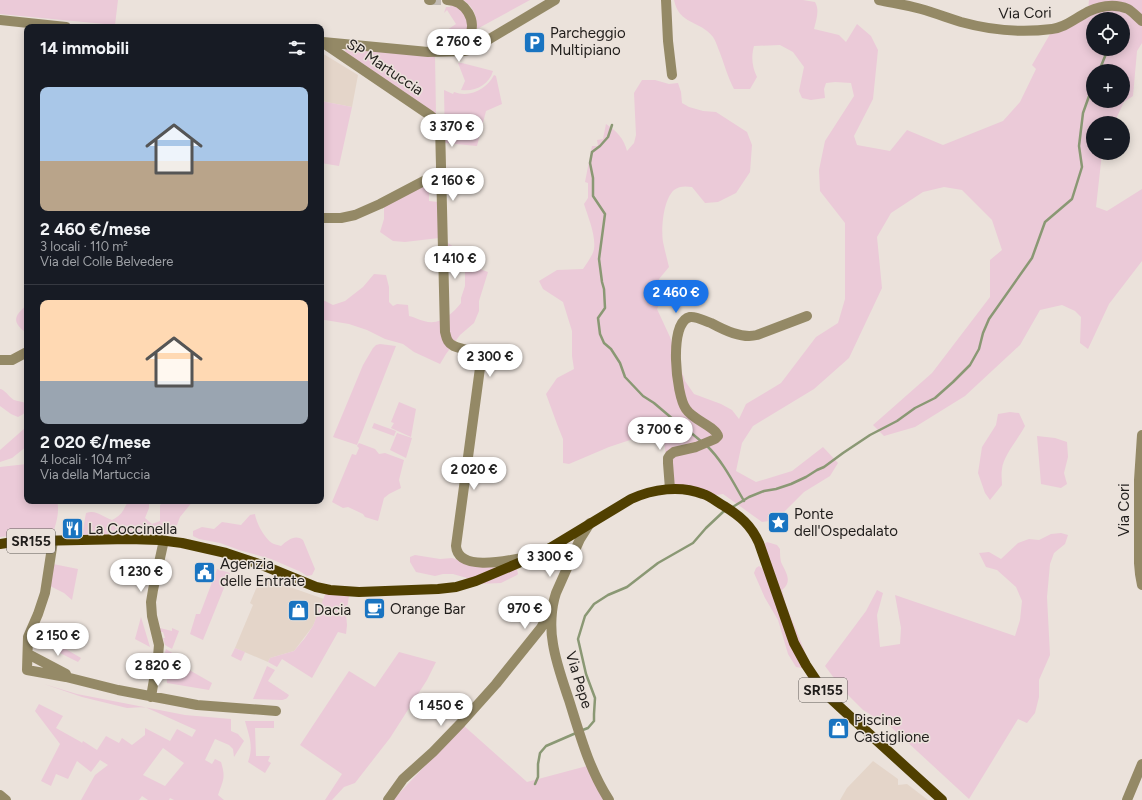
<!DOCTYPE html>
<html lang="it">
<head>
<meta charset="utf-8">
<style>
	:root { --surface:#171b24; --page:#242831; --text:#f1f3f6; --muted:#9ea1a6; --line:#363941; --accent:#1a73e8 }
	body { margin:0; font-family:Figtree,sans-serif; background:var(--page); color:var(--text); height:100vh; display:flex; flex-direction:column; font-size:15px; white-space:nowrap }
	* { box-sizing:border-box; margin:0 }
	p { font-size:13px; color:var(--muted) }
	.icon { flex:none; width:22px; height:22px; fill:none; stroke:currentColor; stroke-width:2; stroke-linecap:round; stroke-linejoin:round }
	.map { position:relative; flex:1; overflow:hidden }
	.details { position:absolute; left:24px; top:24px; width:300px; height:480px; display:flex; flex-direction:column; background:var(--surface); border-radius:8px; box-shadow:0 2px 10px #0003 }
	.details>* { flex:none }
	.controls { position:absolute; left:1086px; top:12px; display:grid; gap:8px }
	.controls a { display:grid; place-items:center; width:44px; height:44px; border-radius:50%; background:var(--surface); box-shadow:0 2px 10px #0003; font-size:20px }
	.price { position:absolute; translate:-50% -34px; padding:0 9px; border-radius:14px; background:#fff; color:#222; font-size:13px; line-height:26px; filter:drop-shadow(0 1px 2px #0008) }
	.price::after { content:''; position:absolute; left:50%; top:24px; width:12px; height:9px; margin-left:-6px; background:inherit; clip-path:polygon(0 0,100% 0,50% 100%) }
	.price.on { background:var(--accent); color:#fff }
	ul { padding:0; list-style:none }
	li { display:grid; align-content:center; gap:8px; height:212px; padding:0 16px }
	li+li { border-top:1px solid var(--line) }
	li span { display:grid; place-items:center; height:124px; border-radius:8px; color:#555 }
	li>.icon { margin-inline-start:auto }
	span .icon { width:72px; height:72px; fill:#fffc; stroke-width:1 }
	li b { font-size:17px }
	h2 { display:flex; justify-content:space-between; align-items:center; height:48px; padding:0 16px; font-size:17px }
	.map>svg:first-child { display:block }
</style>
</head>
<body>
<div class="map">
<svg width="1142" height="800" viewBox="0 0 1142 800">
	<rect width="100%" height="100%" fill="#ebe2db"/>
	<path fill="#e4d5c9" d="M322,53l36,22 -6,32 -31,-6v-42z
		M261,577l63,22 -11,27 -19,25 -24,7 -2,4 -33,-14 18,-43 -3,-2z
		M873,761l25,18v6l9,-1 21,16h-88l7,-12z"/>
	<path fill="#ebcad8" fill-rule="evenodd" d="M0,0h118l-3,25 -115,-11z
		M463,0h67l-53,29c-1,-14 -2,-21 -14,-29z
		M674,0h129l12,2c5,8 1,18 -1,27l25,6 7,7 11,-18 14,12 7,14 -5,49 -19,37 3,9 33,6 17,-21 36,15 60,-24 17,-19 16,-33 -4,-4 21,-36 35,-18 1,-11h53v43l-5,8 -4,45 -9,6 -10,21h-21v30h9l-6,54 11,4 35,-22v72l-33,43 -21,45 -8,-6 1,-26 -6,-6 -13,-6 -22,5 -20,35 -55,51 -50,31 -31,9 -11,-11 59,-52 58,-76v-37l12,-10 -10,-30 -30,-30 -18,-3 -21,5 -32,21 -14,24 5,51 -33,70 -35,31 -61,37 -11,17 -6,28 20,11 36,-11 31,-24 15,16 -8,13 -26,16 -28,28 -14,2 -39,-28 -15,2 -38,-7 -6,-48 -7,-10 -48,16 -40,17 -6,-1v-24l-6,-15 -11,-30 11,-16 17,-9 -2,-13v-25l-9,-29 -20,-13 -4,-8 18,-11 26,-1c4,-6 10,-14 11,-20 2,-14 -6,-32 -10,-45l4,-6v-15l-3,-1 7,-36h6l-1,-6 6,-1 3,-15c11,7 18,15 21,27l7,-8 2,-8 -2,-42 8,-13h13l14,4 9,-1 3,9 1,11 7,4 14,4 13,1 31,20 5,13 -2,27 -14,21 -18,9 -13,1 -13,-16c-7,-1 -13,-1 -18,3 -11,10 -13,39 -11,52 2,9 4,17 6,25l-10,12 4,18 -6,12 13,28 15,44 9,13 27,10 11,6 7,9 7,-15 35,-21 35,-46 22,-14 7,-24v-76l-25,-32 -1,-21 6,-29 29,-45 -3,-13 -16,-1 -9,1 -2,6 1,9 -14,2 -9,-2 -3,-7 5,-24 -11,-15 -13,-7 -26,1c-3,11 -2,21 3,31l-7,12h-16c-7,-13 -10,-27 -16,-41 -1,-3 -3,-8 -5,-11 -13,-17 -34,-12 -39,-37zM1093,19h30v30h-30zM1093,71h30v30h-30z
		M454,4l13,11v19l-13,11 -1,-7 -6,1v-9l9,-6 -9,-14 -3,3 2,-6h4l1,-2z
		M346,48l89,8 1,58 -89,-59 -2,-5z
		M458,63h4l31,8c-4,14 -18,21 -32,19l4,-9z
		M494,75l2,1 6,28 -16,7 -9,35 -32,-3 -1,-53 9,4 1,-2c16,6 33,-3 40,-17z
		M321,101l31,6 -13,59 -18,-3z
		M429,182v19l9,1 1,36 -34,4 -12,-1 -13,-9 4,-13v-12z
		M448,243l6,4 17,1v18l17,6 -9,29v10l-5,12 -14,12 -14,19 -6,10 -26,-12 -11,-8 -18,-5 -18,-9 -18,-6 -24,-4 -4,1v-22l12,6 12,-4 18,-14 11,-13 12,1 3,12v15l4,4 4,-2 11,1 1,11c5,1 10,4 15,5 16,5 28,-7 37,-18v-5l4,-12v-16l-2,-3v-11l-5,-2 -10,-1z
		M27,305v28c-16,-11 -13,-17 0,-28z
		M380,344l16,2 -39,99 -24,-8 30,-72 10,-17 3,-3z
		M0,389h1c6,3 9,9 13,11 5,2 9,1 13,4 0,7 -2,10 -9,13l-7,-3 -11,-8z
		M399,402l17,7 -5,28 -20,-9 3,-5 -3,-1z
		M1010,412l9,1 6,13c-6,12 -22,30 -23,43 -1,5 0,11 0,16l-12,15 -5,-7 -7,-20 4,-26 14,-22 2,-11z
		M374,423l22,8 -2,5 -22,-8z
		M25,428h2v18l-15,12 -12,4v-12z
		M397,433l15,5 -6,20 -16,-8z
		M1037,436l18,2 12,4 1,15 -4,16 3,11 -6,4 -20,-4z
		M359,443l16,6 4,5 6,-1 19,7 -5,20 2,8 -12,6 -5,4 -6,23 -13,-4 -2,-3 -15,-7 -5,1 -11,-6 20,-48 4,1 3,-7 -2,-2z
		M27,464v37h30c3,10 -1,24 -5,34h-34l-18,2v-70z
		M128,501h21v7l-4,10 7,6 8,-3v-16l4,-4h29l-13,16 -3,8 -11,8 -10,1 -9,-1 -65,2 4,-22c10,-4 17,4 26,7 10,-5 11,-9 16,-19z
		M255,514c1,9 11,27 19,30 2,1 5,1 7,2 7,-6 14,-12 22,-6l12,29 -3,6 -5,1 -6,-4 -30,-13 -32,-9 -19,-7 -21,-4 -6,-3v-5l9,-4 12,2 8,-7 19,3 9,-10z
		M1061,533l7,2 -3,9 -11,9 -4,11 -3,33 3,58 -11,25v17l-4,16 -8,10 -9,-4 -49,80 -78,-72 -28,-17 -20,-20 -18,-24 41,-55 11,-21 6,3 -6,22 3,32 20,-3 1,-16 -6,-33 120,41 5,-16 2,-19 -6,-14 -19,-17 -11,-3 -7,-14 10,-1 12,7 17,-16 11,-4 10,1 12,-6z
		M767,542l10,3 3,4c0,4 0,9 1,13 5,11 12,19 1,28l4,15 21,52 -5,11 -6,-1 -8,-13 -10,-34 -13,-22 -11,-25 2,-5 3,-2 4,3 3,5 9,-1 -7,-11 -6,-16z
		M415,555l25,4 12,-1 23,8 42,3 1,5 -1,1 -16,8 -24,1 -10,-6 -14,-4h-10l-8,2 -19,-4 -6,-10v-5z
		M53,564l25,5 -6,31 -8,-7 -14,-7z
		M217,569l13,4 -27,67 -13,-6 6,-20h4z
		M326,592l23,4 -3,18 1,11 -1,9 -8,-2 -26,46 -30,-19 -5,8 -9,-5 2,-4 24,-7 11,-13 8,-12z
		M141,617l9,30 -15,-8z
		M160,628l12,3v-3l7,3 -7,18 -7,-4 -2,-7h2l-2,-6h-3l-1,-3z
		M64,648l17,10 -3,4 -24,-12z
		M235,648l10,4 -4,9 -10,-5z
		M166,649l14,9c-9,-1 -12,6 -18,6z
		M399,652l37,10 -9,18 -37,58 -35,45 -11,4 -12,13h-7l17,-26 -42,-29 49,-74 26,16z
		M267,666l8,4 -7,11 21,14c-2,4 -3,4 -7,5l-29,-1z
		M179,667h5l28,16 -3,7 -42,-7c-1,-8 4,-14 12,-16z
		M44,684l33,10 108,21 46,4v12l7,3 6,7 -10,16 -1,-8 -4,-4 -14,-6 -10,21 7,4 3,-5 6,3c5,16 2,18 -3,33l6,5h-50l-4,-2 -1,2h-21l-6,-4 -3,4h-58l14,-25 13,-10 -8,-5 -9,12 -14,-11 -9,18 -12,-5 -5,12 -10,-5 19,-37 -25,-33 4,-7 24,12 -7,12 25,14 1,1 1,-2 14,9 9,-14 13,7 3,-5 10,7 13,-10v-7l25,13 7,-12 15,8 4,-7 -51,-23 -18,1 -45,-11zM163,748l21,15 -19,23 -22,-11z
		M245,721h29v7h-19l1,28h14l-2,5 3,2 -6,10 -17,-11c6,-16 1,-26 -3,-41z
		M463,725l64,57 60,-16 20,34h-214z"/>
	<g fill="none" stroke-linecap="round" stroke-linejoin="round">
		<path stroke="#8a9874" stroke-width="2.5" d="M1102,19l2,-5
			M1099,71l9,-22
			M612,125l-4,12 -8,9 -8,6 -2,11 3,15v18l12,18 -6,45 3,23 2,7 1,19 -7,10 2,16 4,9 7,6 9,14 5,14 18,19 11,7 20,17 9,6 19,16
			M706,445c16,15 27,37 38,56
			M731,508l18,-11 15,-6 12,-2 15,-5 15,-7 11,-7 7,-3 19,-14 27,-18 27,-14 18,-13 20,-10 18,-16 17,-17 9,-16 4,-16 6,-14 43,-61 13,-36 27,-23 10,-32 -3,-21 4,-33 10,-28
			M580,731l8,-3 6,-7v-7l1,-16 -9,-24 -8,-35 7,-23 9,-12 14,-9 19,-8 31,-24 35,-20 13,-15 17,-16 4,-2
			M535,784l3,-7v-13l2,-11 6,-7 30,-13"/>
		<path stroke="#c2bbb5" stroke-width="10" stroke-dasharray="10 5" stroke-linecap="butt" d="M431,0h16"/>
		<path stroke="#948966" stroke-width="10" d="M429,0h2
			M447,0c18,0 31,21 22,37 -4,7 -11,11 -18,13
			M666,0l2,41 4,34
			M879,0c14,3 28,5 42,9 14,4 27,9 40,13 29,8 61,11 91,7 12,-1 21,-9 32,-15 13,-8 30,-11 44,-5 5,3 9,8 14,12
			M0,20l66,7
			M322,42l109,74 7,6 2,3 5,207c1,3 1,6 3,9 7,12 28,2 32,27l-24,178c2,27 55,14 71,11
			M323,42l105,10 37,-1 4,-1 12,-6 74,-44
			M321,218h20l14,-3 25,-11 61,-32
			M0,360h12l15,-8
			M1142,435l-3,45v83l1,11 2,11
			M670,489l-2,-26v-5l2,-3 4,-3 22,-5 19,-8 3,-3c-2,-9 -25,-16 -32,-27 -10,-14 -18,-87 4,-92 7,-1 14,4 21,6 13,7 31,16 46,12l50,-19
			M590,523l-10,16 -24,54c-5,15 -6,35 -3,51 3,19 10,38 16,56 11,35 20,69 40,100
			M53,541l-8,52 -7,21 -10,23 -1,33 39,7 52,13 79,15 79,6
			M28,654l38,20
			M151,697l7,-41 1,-11 -7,-29 -1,-14 2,-12 11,-50
			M0,795l6,5
			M388,800l15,-21 30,-27 28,-29 35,-39 45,-56 10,-18
			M1127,800l15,-36"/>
		<path stroke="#503f00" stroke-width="10" d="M0,544l13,-2 21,-1 95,-2 30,1 23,3 44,10 36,12 54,22 14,3 29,2 79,-3 18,-2 20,-6 52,-22 22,-11 81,-49c22,-10 49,-14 72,-5 7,2 14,8 21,12 16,10 27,19 35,37l35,100 12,22 12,18 10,13 14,13 100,91"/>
	</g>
	<defs>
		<symbol id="parking-square" viewBox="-11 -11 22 22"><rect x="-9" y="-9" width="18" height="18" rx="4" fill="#1974c1" stroke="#ebe2db"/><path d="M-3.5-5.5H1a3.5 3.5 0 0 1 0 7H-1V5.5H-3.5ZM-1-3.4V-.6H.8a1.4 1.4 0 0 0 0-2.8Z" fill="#fff"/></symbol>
		<symbol id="sight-square" viewBox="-11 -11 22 22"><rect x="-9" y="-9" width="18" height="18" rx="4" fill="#1974c1" stroke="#ebe2db"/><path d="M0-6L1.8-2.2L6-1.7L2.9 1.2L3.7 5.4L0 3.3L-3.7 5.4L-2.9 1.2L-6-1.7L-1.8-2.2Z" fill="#fff"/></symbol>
		<symbol id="restaurant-square" viewBox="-11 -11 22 22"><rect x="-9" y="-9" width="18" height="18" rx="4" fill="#1974c1" stroke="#ebe2db"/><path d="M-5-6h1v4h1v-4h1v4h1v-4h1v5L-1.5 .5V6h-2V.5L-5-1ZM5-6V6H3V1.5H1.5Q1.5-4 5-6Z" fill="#fff"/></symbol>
		<symbol id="civic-square" viewBox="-11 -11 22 22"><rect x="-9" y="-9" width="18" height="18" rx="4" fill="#1974c1" stroke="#ebe2db"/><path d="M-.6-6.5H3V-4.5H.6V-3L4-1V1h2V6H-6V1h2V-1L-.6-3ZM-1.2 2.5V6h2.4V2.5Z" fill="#fff"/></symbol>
		<symbol id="cafe-square" viewBox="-11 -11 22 22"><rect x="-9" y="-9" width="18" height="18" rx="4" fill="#1974c1" stroke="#ebe2db"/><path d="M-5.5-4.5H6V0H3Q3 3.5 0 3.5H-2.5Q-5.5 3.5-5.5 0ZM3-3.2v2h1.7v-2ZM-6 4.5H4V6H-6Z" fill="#fff"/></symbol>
		<symbol id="shop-square" viewBox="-11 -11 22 22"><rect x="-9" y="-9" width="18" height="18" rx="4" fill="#1974c1" stroke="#ebe2db"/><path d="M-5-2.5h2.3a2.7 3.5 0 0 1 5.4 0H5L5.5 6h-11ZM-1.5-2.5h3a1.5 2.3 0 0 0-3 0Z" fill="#fff"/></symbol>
	</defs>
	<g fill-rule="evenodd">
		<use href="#parking-square" x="522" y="30" width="25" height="25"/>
		<use href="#sight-square" x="766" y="510" width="25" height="25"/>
		<use href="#restaurant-square" x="60" y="516" width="25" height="25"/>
		<use href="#civic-square" x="192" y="560" width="25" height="25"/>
		<use href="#cafe-square" x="362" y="596" width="25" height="25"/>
		<use href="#shop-square" x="286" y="598" width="25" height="25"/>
		<use href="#shop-square" x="826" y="716" width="25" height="25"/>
	</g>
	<g text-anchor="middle" stroke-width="3" stroke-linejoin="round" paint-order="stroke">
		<g fill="#ebe2db" stroke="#5d5855" stroke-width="1">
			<rect x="7" y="529" width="48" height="24" rx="3"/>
			<rect x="799" y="678" width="48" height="24" rx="3"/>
		</g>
		<g font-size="14" font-weight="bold" fill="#201d1b">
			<text x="31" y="546">SR155</text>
			<text x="823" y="695">SR155</text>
		</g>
		<g font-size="15" fill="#201d1b" stroke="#ebe2db">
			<text transform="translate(1025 13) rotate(-1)" y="5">Via Cori</text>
			<text transform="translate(385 67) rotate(34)" y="5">SP Martuccia</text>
			<text transform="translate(1124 510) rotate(-90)" y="5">Via Cori</text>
			<text transform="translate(579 680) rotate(73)" y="5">Via Pepe</text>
		</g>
		<g font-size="15" fill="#201d1b" stroke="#ebe2db" text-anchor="start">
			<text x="550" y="38">Parcheggio<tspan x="550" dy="17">Multipiano</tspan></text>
			<text x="794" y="519">Ponte<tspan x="794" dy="17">dell'Ospedalato</tspan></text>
			<text x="88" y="534">La Coccinella</text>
			<text x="220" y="569">Agenzia<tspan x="220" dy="17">delle Entrate</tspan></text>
			<text x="390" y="614">Orange Bar</text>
			<text x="314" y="615">Dacia</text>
			<text x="854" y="725">Piscine<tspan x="854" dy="17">Castiglione</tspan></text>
		</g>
	</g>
</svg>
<div class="controls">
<a><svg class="icon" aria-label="locate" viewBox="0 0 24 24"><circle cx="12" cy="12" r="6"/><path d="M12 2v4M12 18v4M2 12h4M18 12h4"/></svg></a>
<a>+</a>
<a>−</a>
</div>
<b class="price" style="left:459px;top:63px">2 760 €</b>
<b class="price" style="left:452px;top:148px">3 370 €</b>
<b class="price" style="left:453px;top:202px">2 160 €</b>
<b class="price" style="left:455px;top:280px">1 410 €</b>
<b class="price on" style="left:676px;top:314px">2 460 €</b>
<b class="price" style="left:490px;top:378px">2 300 €</b>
<b class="price" style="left:660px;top:451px">3 700 €</b>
<b class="price" style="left:474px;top:491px">2 020 €</b>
<b class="price" style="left:550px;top:578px">3 300 €</b>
<b class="price" style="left:141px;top:593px">1 230 €</b>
<b class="price" style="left:525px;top:630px">970 €</b>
<b class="price" style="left:58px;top:657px">2 150 €</b>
<b class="price" style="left:158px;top:687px">2 820 €</b>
<b class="price" style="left:441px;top:727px">1 450 €</b>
<section class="details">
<h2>14 immobili<svg class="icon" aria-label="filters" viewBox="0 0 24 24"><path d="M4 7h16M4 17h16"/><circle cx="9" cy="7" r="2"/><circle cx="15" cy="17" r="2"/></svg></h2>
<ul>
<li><span style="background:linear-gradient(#a9c7e8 60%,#b9a48a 0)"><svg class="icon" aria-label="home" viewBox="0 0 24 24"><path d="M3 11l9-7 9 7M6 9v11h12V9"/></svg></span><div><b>2 460 €/mese</b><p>3 locali · 110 m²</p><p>Via del Colle Belvedere</p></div></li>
<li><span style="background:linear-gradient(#ffd9b3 65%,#9aa5b1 0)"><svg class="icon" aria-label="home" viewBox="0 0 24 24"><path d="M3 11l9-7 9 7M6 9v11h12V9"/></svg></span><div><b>2 020 €/mese</b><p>4 locali · 104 m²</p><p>Via della Martuccia</p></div></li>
</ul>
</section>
</div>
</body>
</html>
